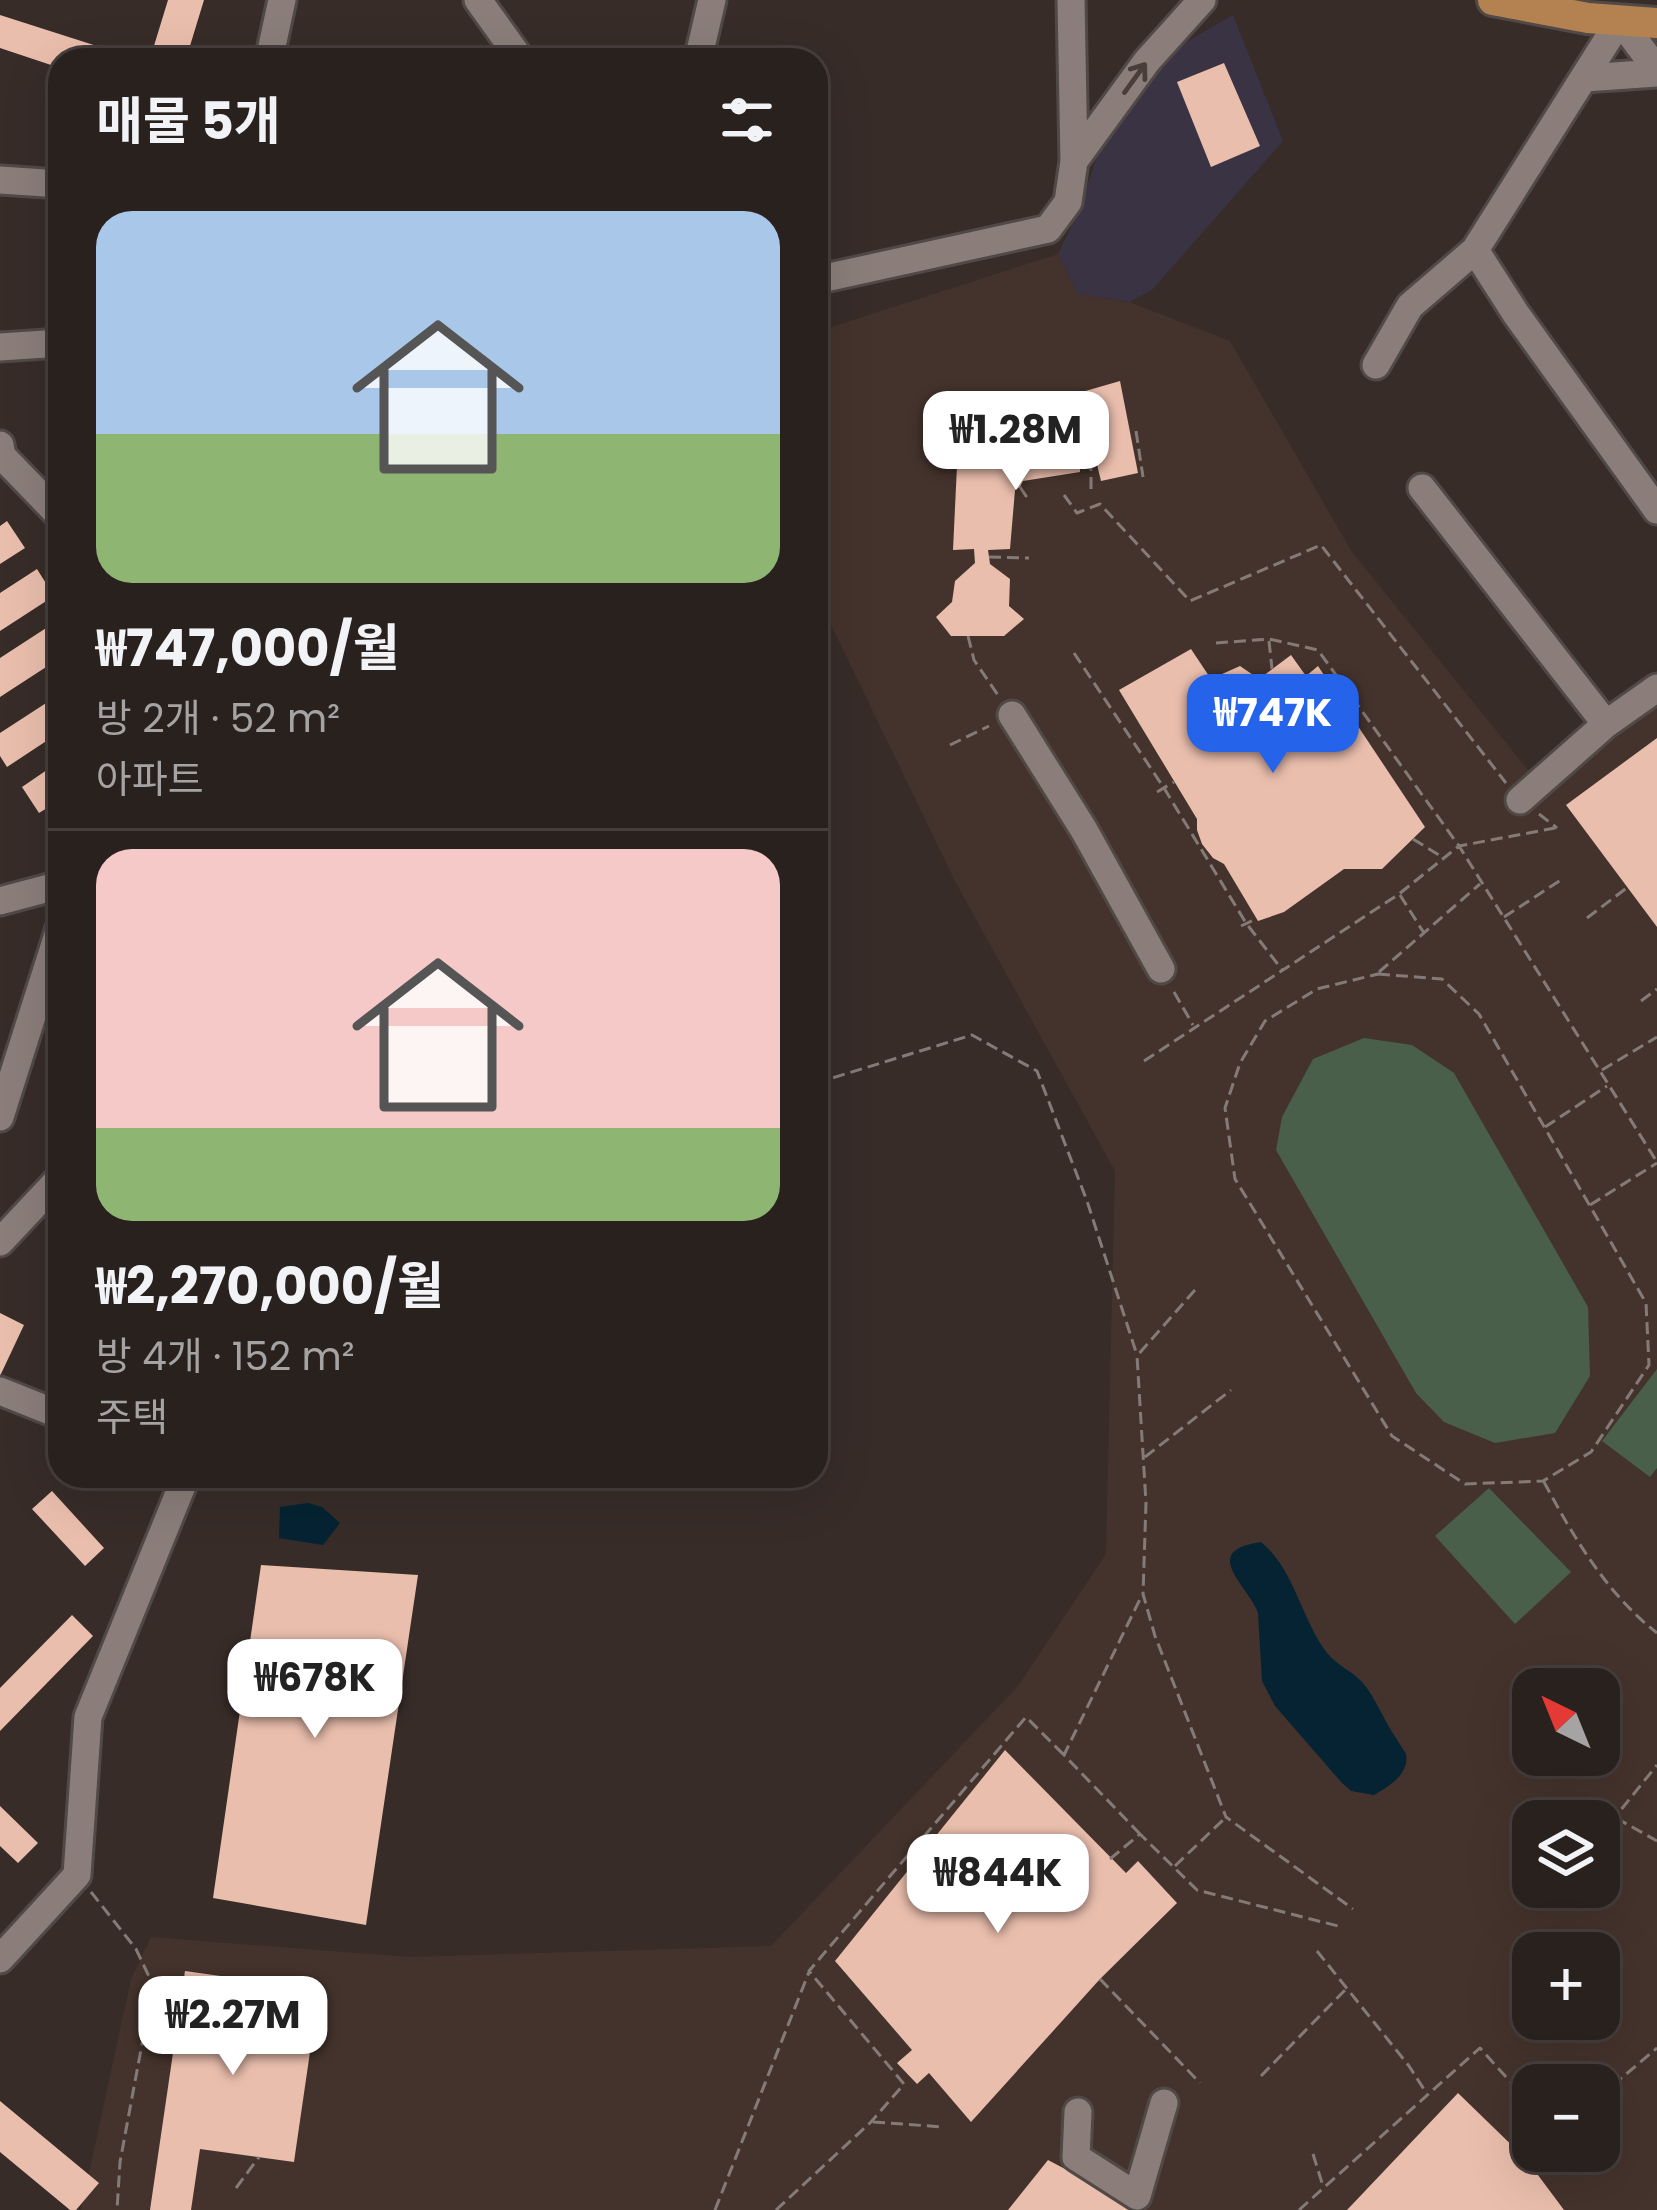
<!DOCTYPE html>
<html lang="ko">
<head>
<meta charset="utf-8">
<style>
	:root { --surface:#29211e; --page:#352e2b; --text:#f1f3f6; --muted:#a5a3a4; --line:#453e3c; --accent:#2563eb }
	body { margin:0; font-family:Poppins,"Noto Sans KR",sans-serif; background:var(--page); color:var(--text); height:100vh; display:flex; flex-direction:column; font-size:45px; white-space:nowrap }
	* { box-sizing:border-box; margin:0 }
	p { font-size:39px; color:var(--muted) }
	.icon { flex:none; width:66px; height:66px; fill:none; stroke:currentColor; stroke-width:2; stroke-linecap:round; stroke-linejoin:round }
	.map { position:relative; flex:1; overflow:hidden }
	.drawer { position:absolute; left:48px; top:48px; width:780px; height:1440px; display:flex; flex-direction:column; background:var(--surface); border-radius:36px; box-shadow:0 12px 48px #0002,0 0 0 3px var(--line) }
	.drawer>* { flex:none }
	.needle { width:78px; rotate:317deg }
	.buttons { position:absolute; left:1512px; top:1668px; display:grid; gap:24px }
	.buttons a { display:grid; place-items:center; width:108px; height:108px; border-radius:24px; background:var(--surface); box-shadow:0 12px 48px #0002,0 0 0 3px var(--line); font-size:60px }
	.price { position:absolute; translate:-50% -102px; padding:0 27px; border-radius:24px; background:#fff; color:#222; font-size:39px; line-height:78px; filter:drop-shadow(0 3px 6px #0008) }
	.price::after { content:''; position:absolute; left:50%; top:72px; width:36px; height:27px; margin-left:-18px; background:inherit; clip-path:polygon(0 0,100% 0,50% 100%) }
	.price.on { background:var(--accent); color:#fff }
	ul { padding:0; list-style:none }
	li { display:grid; align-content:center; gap:24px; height:636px; padding:0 48px }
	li+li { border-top:3px solid var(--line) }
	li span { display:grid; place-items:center; height:372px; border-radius:36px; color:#555 }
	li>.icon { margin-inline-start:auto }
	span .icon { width:216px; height:216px; fill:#fffc; stroke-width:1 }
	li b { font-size:51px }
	h2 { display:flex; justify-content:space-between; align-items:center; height:144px; padding:0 48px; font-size:51px }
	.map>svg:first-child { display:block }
</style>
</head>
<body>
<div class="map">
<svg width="1657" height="2210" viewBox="0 0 1657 2210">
	<rect width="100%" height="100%" fill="#372c28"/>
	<path fill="#3a3344" d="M1233,15l50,126 -131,149 -23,12 -52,-8 -19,-40 19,-39 28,-81 76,-89z"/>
	<path fill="#44332c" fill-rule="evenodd" d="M1058,254l19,40 52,8 101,39 122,211 189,234 116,-81v1505h-1576l50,-231 20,-42 258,20 362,-11 247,-260 88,-132 9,-383 -160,-290 -135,-279 -4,-18v-252zM1533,1689h66v66h-66zM1533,1821h66v66h-66zM1533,1953h66v66h-66zM1533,2085h66v66h-66z"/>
	<path fill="#495f4a" d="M1364,1038l48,7 42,28 134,234 2,69 -35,57 -60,10 -51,-21 -28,-29 -140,-243 6,-33 31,-58z
		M1657,1369v99l-7,9 -48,-36z
		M1489,1488l82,84 -56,52 -80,-88z"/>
	<path fill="#052332" d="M308,1503l14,4 18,16 -17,22 -44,-7 1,-31z
		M1261,1542c34,28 40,77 66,111 11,13 26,19 35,29 14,16 22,39 34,56 1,2 9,14 10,16 4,20 -18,33 -32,41l-23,-4 -9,-8 -67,-77 -13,-25 -4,-68c-9,-27 -60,-62 3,-71z"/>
	<path fill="#eabead" d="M168,0h36l-18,59 -33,-10z
		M0,15l128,41 -2,4h-66v8l-60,-20z
		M1224,63l36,83 -49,21 -34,-85z
		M1120,381l18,92 -37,8 -7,-29 -5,1v4l-9,3v12l-57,9 -3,6 -5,3 -5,59 -22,1 2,14 20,15 -1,27 15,13 -20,17h-53l-15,-19 16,-15 3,-21 20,-18 -1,-14 -21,1 4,-84 -33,-27 21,-32 37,29 82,-21 2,21 23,-4 -7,-40z
		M7,521l18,27 -25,16v-38z
		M37,569l17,27 -54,35v-38z
		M60,619v39l-60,39v-39z
		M1191,649l20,30 29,-13 19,13 32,-24 15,21 12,-10 107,161 -43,42h-38l-60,43 -26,9 -34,-57 -11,-6 -11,-14 -5,-14v-11l-78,-129z
		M60,694v38l-53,35 -7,-11v-23z
		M1657,738v189l-91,-122z
		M60,761v39l-21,13 -17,-26z
		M0,1313l24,12 -24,51z
		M52,1491l52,57 -19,18 -53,-57z
		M261,1565l157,10 -52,350 -153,-27z
		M72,1615l21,21 -93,95v-43z
		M1005,1750l121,123 12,-12 39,42 -77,76 -129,143 -42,-49 -12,11 -20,-21 15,-13 -77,-89z
		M0,1806l38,37 -20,20 -18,-17z
		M185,1971l134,19 -25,172 -94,-13 -9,61h-41z
		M1458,2093l68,66 38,51h-217z
		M0,2101l99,82 -23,27h-6l-70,-58z
		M1048,2160l95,50h-135z"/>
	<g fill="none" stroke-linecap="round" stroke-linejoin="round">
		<defs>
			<path id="minor" d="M478,0l43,60
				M269,60l13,-60
				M698,60l14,-60
				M1657,70l-37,-50 -145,230 41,64 141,196
				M1585,78l72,-5
				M1074,161l73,-100 55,-61
				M0,180l60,4
				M816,280l232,-51 20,-27 6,-41 -3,-161
				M0,347l60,-4
				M1376,365l34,-59 65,-56
				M0,445l2,11 58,60
				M1422,488l184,236
				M1012,715l72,115 77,139
				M1520,800l86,-76 51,-36
				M0,901l60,-16
				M0,1117l60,-189
				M0,1242l60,-64
				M0,1391l60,24
				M0,1959l77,-84 11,-158 98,-241
				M1078,2112l-2,45 61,39 27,-93"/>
			<path id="major" d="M1493,0l95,18 69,5"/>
		</defs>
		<use href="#minor" stroke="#514945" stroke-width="33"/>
		<use href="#major" stroke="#514945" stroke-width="36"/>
		<path stroke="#847b78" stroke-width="3" stroke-dasharray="12 6" stroke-linecap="butt" d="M1136,431l7,46
			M1020,487l10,15
			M1091,489v-36
			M1064,495l13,18 23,-9 90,97 131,-56 185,238
			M989,557l40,1
			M968,636l6,24 26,38
			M1269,641l3,28
			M1216,643l53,-4 49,11 141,196 198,316
			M1074,653l90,135 82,135 37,48
			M950,745l39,-19
			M1157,792l17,-10
			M1539,814l18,14
			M1413,839l29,18
			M1400,895l24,38
			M1504,917l57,-37
			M1587,918l41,-31
			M1241,926l15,-7
			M1379,972l101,-88
			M1378,974l64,5 37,35 167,289 3,62 -58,87 -48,29 -78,3 -73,-48 -157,-257 -10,-71 15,-45 25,-42 52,-32z
			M1174,992l19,33
			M1641,1001l16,-12
			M1144,1061l255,-167 60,-48 96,-18
			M1602,1070l55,-33
			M816,1083l156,-48 65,36 50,130 50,154
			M1545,1127l62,-41
			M1590,1205l67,-42
			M1195,1290l-58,66 9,147 -3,91 12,42 71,181 127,92
			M1145,1457l86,-67
			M1544,1482c30,56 63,112 113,151
			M1616,1818l41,23
			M1140,1834l-76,-79 77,-158
			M1599,1837l58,-72
			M1110,1859l30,-25 57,56 141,36
			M1175,1866l49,-47
			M91,1892l45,57 17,36 -33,177 -3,48
			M1317,1951l92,115 18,28
			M1100,1979l100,104
			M1261,2076l86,-88
			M1599,2097l58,-49
			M873,2122l71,5
			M1313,2154l10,32
			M1526,2159l9,-8
			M236,2188l23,-31
			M715,2210l94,-238
			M776,2210l95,-88 33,-38 -95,-113 217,-254 38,38
			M1299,2210l181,-162 53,59"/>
		<use href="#minor" stroke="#8b7e7a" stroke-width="27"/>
		<use href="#major" stroke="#b48251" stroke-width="30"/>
	</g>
	<defs><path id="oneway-shaft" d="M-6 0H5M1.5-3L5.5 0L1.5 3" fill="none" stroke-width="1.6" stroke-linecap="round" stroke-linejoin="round" transform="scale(3)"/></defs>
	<use stroke="#493e3a" href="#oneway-shaft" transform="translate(1135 78) rotate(-54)"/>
</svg>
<div class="buttons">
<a><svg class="needle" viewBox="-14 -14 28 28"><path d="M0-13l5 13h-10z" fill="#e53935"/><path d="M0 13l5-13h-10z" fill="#a5a3a4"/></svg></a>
<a><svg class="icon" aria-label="layers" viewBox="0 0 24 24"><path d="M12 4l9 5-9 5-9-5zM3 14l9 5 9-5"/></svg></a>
<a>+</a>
<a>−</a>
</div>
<b class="price" style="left:1016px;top:493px">₩1.28M</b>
<b class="price on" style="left:1273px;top:776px">₩747K</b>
<b class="price" style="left:315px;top:1741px">₩678K</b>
<b class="price" style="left:998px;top:1936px">₩844K</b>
<b class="price" style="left:233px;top:2078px">₩2.27M</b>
<section class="drawer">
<h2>매물 5개<svg class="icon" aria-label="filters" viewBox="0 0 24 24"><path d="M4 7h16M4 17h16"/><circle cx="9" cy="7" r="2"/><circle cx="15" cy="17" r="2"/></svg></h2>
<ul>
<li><span style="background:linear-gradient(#a9c7e8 60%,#8fb573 0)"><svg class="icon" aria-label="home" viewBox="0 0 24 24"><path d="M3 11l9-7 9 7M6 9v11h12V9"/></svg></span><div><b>₩747,000/월</b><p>방 2개 · 52 m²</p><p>아파트</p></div></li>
<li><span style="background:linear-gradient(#f6c9c9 75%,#8fb573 0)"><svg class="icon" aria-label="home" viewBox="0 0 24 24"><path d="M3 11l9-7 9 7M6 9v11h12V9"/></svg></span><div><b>₩2,270,000/월</b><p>방 4개 · 152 m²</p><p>주택</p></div></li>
</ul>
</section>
</div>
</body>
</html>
